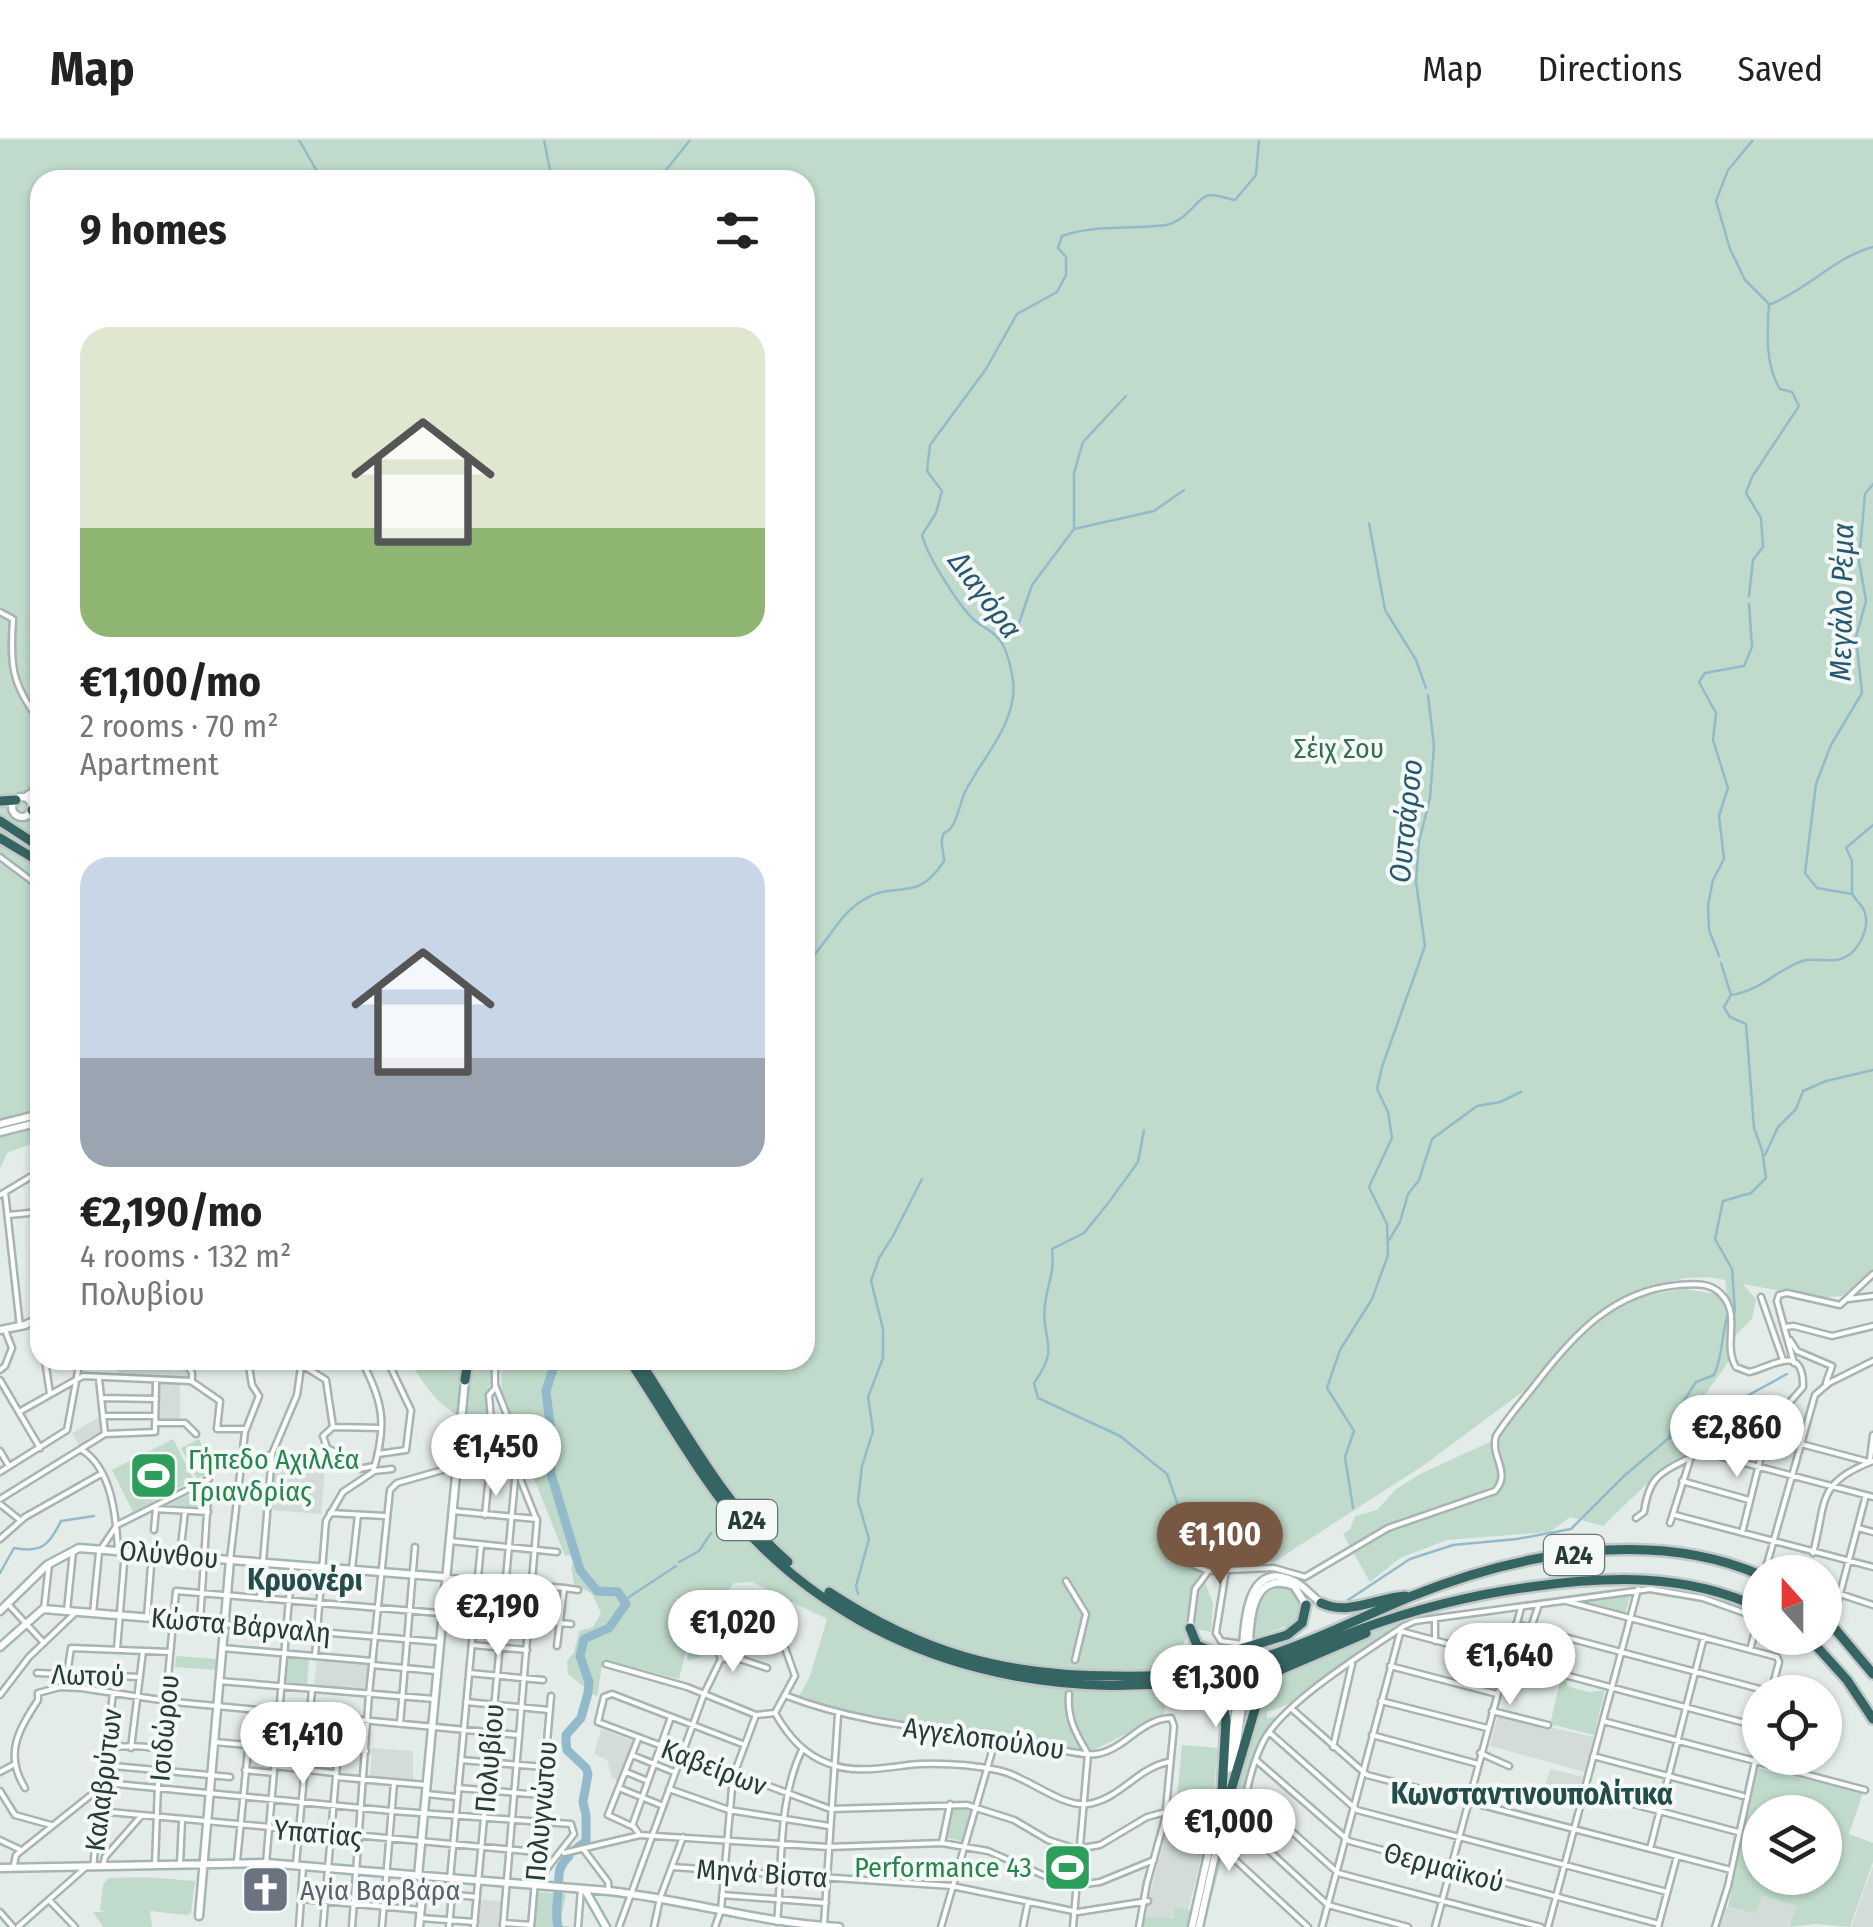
<!DOCTYPE html>
<html lang="en">
<head>
<meta charset="utf-8">
<style>
	:root { --surface:#fff; --page:#f6f6f6; --text:#222; --muted:#767676; --line:#e0e0e0; --accent:#795843 }
	body { margin:0; font-family:"Fira Sans Condensed",sans-serif; background:var(--page); color:var(--text); height:100vh; display:flex; flex-direction:column; font-size:38px; white-space:nowrap }
	* { box-sizing:border-box; margin:0 }
	p { font-size:32px; color:var(--muted) }
	.icon { flex:none; width:55px; height:55px; fill:none; stroke:currentColor; stroke-width:2; stroke-linecap:round; stroke-linejoin:round }
	.map { position:relative; flex:1; overflow:hidden }
	.drawer { position:absolute; left:30px; top:30px; width:785px; height:1200px; display:flex; flex-direction:column; background:var(--surface); border-radius:30px; box-shadow:0 2px 8px #0004 }
	.drawer>* { flex:none }
	.needle { width:65px; rotate:339deg }
	.tools { position:absolute; left:1742px; top:1415px; display:grid; gap:20px }
	.tools a { display:grid; place-items:center; width:100px; height:100px; border-radius:50%; background:var(--surface); box-shadow:0 2px 8px #0004; font-size:50px }
	.price { position:absolute; translate:-50% -85px; padding:0 22px; border-radius:35px; background:#fff; color:#222; font-size:32px; line-height:65px; filter:drop-shadow(0 2px 5px #0008) }
	.price::after { content:''; position:absolute; left:50%; top:60px; width:30px; height:22px; margin-left:-15px; background:inherit; clip-path:polygon(0 0,100% 0,50% 100%) }
	.price.active { background:var(--accent); color:#fff }
	ul { padding:0; list-style:none }
	li { display:grid; align-content:center; gap:20px; height:530px; padding:0 50px }
	li span { display:grid; place-items:center; height:310px; border-radius:30px; color:#555 }
	li>.icon { margin-inline-start:auto }
	span .icon { width:180px; height:180px; fill:#fffc; stroke-width:1 }
	li b { font-size:42px }
	h2 { display:flex; justify-content:space-between; align-items:center; height:120px; padding:0 50px; font-size:42px }
	header { display:flex; align-items:center; gap:60px; box-sizing:border-box; height:140px; padding:0 50px; background:var(--surface); border-bottom:2px solid var(--line) }
	header strong { font-size:48px }
	nav { display:flex; gap:55px; margin-inline-start:auto; font-size:35px }
	.map>svg:first-child { display:block }
</style>
</head>
<body>
<header>
<strong>Map</strong>
<nav><a>Map</a><a>Directions</a><a>Saved</a></nav>
</header>
<div class="map">
<svg width="1873" height="1787" viewBox="0 0 1873 1787">
	<rect width="100%" height="100%" fill="#e4ecea"/>
	<path fill="#d3dcd9" d="M119,1220h59l9,14 -1,4 -69,-1z
		M158,1244h22v36h-22z
		M101,1276l1,16 -22,14 -8,-13z
		M274,1315l40,4 11,11 -4,44 -52,-4z
		M317,1519l53,5 -3,27 -53,-5z
		M1498,1575l95,22 -8,35 -95,-26z
		M601,1589l34,13 -15,39 -8,-3 -5,-18 -13,-6z
		M372,1608l41,3v30l-43,-5z
		M1551,1629l32,8 -5,18 -34,-9z
		M1169,1682l40,7 -21,81 -13,-3v9l-11,4 -18,-2 2,-17z
		M1873,1726v61h-22z
		M1761,1756l35,10 -8,21h-71l7,-20 31,7z
		M478,1760l24,1 -3,26h-23z"/>
	<path fill="#c0dbcb" fill-rule="evenodd" d="M0,0h1873v1131l-31,25 -21,2 -78,-14 13,15 -4,20 -16,16 -7,26 -25,35 10,19 21,15 -75,41 -57,55 -33,-9 -20,15 -103,8 -47,18 -30,24 -27,-48 7,-5 5,-13 22,-6 18,-20 25,-16 74,-34 79,-98 39,-30 30,-16 43,-7 37,6 6,6 -3,-21 -17,-3 -22,1 -36,8 -47,22 -37,33 -33,43 -109,81 -150,97h-74l1,10 12,31 -2,29 -19,-4 -18,33 -8,29 36,6 -34,3 -5,16 -71,36 -134,-23 -117,-15 -43,-15 12,-22 17,-57 -75,-37 -18,1 -8,10 -26,64 -13,4 2,-22 -10,40 -76,-20 -6,38 -29,-23 -1,-13 7,-9 5,-21 14,-4 8,-14 -9,-19 -18,-10 -3,-17 6,-13 -12,2 -28,-70 -13,-24 -8,-32 -14,-33 -1,-25 -4,-5 -11,28 3,35c-43,-16 -56,-30 -80,-70h396v-1180h-765v961l-33,12 -7,16z
		M173,1299l21,41 -61,32 -21,-42z
		M199,1299l16,31 -18,9 -16,-31z
		M206,1346l-2,21 -36,-2z
		M1278,1447l19,4 7,18 -9,14 -41,15c3,-21 2,-44 24,-51z
		M1630,1456l-5,18 -41,-12 2,-1z
		M1409,1476l3,3 -54,36 -58,45 -33,12v6l13,-2 -16,20 -7,15 -24,93 -10,12 -20,71 28,-126 29,-109 10,-14z
		M176,1516l41,3v11l-42,-3z
		M287,1518l22,2 -2,26 -23,-2z
		M1561,1538l6,2v6l22,6 16,-2 -11,45 -44,-11z
		M1182,1605l36,3 -8,77 -35,-5z
		M1758,1628l105,25 -14,41 24,9v19l-23,65 -34,-3 -27,3 7,-21 -34,-10 -7,18 -27,-7zM1760,1672h65v66h-65z
		M952,1669l20,1 -9,31 -17,-3z
		M146,1737l49,4 -4,32 -5,2 -36,-4 2,16h-49l-10,-15h12l-5,-2 3,-25 5,-7z
		M538,1752l28,2 -6,31 14,2h-39z
		M1175,1767l19,4 -4,16h-47l1,-10 29,1z"/>
	<g fill="none" stroke-linecap="round" stroke-linejoin="round">
		<path stroke="#93bacb" stroke-width="2.5" d="M299,0l23,40
			M544,0l8,40
			M658,40l32,-40
			M1771,164c37,-15 64,-47 102,-57
			M1369,383l16,87 31,50 10,28
			M1074,389l80,-18 30,-21
			M1749,456l4,-36 10,-13 -2,-29 -15,-25 6,-16 47,-71 -7,-14 -12,-3c-15,-23 -13,-59 -11,-85l-24,-24 -15,-31 -14,-48 12,-31 25,-30
			M1002,503l16,-17 14,-41 42,-56v-56l9,-31 43,-46
			M1852,754v-33l-6,-13 27,-23
			M1719,816l-10,-26 -1,-25 5,-25 11,-21 -5,-43 9,-28 -15,-48 3,-27 -17,-31 6,-9 39,-7 8,-19 -3,-43
			M1721,823l10,32
			M805,824c22,-19 32,-48 58,-64 33,-21 53,5 81,-39 0,-7 -3,-15 -2,-21 2,-12 2,-4 9,-12 7,-10 9,-25 14,-36 17,-34 53,-70 48,-111 -2,-14 -6,-33 -15,-43 -6,-8 -18,-12 -25,-19 -15,-15 -46,-63 -51,-84l14,-22 6,-22 -15,-20 3,-26 56,-76 31,-55 40,-22 9,-17v-18l-8,-9 4,-12c33,-12 69,-6 104,-11 22,-4 32,-30 45,-30 7,0 17,4 24,5l21,-25 3,-35
			M1144,990l-6,32 -29,40 -25,31 -32,16c3,25 -5,35 -7,56 -5,36 17,39 -11,78l4,15 82,38 47,38 15,43 35,44
			M1765,1015l13,-28 18,-18 7,-18 23,-10 47,-11
			M1389,1100l11,-18 8,-28 11,-14 13,-41 45,-33 23,-4 21,-10
			M1735,1172l-3,-43 -17,-30 8,-38 28,-8 15,-15 -4,-28 -8,-22 -8,-104 -16,-7 -6,-10 7,-12c31,-5 44,-24 71,-34 12,-4 26,2 39,-2 16,-5 29,-29 24,-46 -1,-6 -10,-14 -13,-19l-35,-6 -12,-15 11,-89 15,-39 31,-52 -6,-56 10,-36 -7,-40 6,-67 8,-10
			M1670,1298l117,-64
			M1353,1368l-8,-51 9,-26 -27,-43 13,-38 32,-51 16,-44 -1,-31 -18,-37 23,-49 -4,-26 -11,-23 5,-22 43,-121 -9,-64 3,-40 11,-44 4,-52 -6,-51
			M679,1422l20,-11 12,-18
			M0,1433l14,-25c27,5 35,-2 47,-27l33,-5
			M858,1454l-2,-8 13,-47 -11,-38 4,-35 11,-35 -5,-34 15,-39v-29l-12,-48 8,-23 14,-22 29,-57
			M1348,1460l62,-41 43,-14 64,-6 54,-10 53,-53 45,-38 5,-22 22,-34 18,-7c9,-19 7,-37 13,-58
			M623,1461l53,-35"/>
		<path stroke="#93bacb" stroke-width="9" d="M556,1220l-10,31 5,41v42l29,96 17,21 21,1 8,12 -17,24 -25,11 -4,17 9,26 -1,11 -7,25 -15,17v7l1,8 19,18 2,6 -5,28 3,13v26l-9,7
			M558,1787c-3,-14 -1,-19 0,-33 2,-17 -3,-24 11,-38"/>
		<defs>
			<path id="street" d="M0,472l13,7c-3,45 -2,65 27,102
				M31,652l9,-11
				M22,658l9,-6v10
				M0,717l40,30
				M35,1034l5,34
				M5,1052l15,135
				M0,1055l40,-24
				M8,1075l32,-3
				M1761,1157l22,63
				M1848,1159l25,-3
				M1785,1187l9,-1 38,10 41,-10
				M1790,1200l7,11 35,15 -6,17
				M45,1220l5,34
				M184,1220l8,13v9
				M294,1220l32,20 7,47
				M495,1220v25l22,55 4,41 16,40 -34,406
				M1794,1223l-17,-62 2,-6 8,-2 53,12 33,-31
				M0,1230l5,-4 7,-18 -7,-18
				M99,1239l6,55
				M0,1240l40,68
				M102,1258l54,1
				M19,1272l64,-36 108,5 29,20 -3,28h28
				M105,1276h50
				M156,1283h29l11,11
				M333,1287l-10,9 4,12 23,11 9,10 15,-3
				M333,1287l48,1
				M105,1294l50,-2 1,-50
				M1801,1304l68,18
				M82,1310c30,19 34,67 36,99
				M0,1311l9,15
				M1699,1311l174,46
				M378,1314l28,-4 5,-40 -24,-50
				M1870,1320l3,-25
				M241,1323l28,-8
				M464,1326l51,3
				M374,1331l18,-2
				M0,1332l67,-42 13,-70
				M457,1336l35,-44 -3,-37 7,-8
				M1682,1341l67,19
				M0,1359l105,-65
				M0,1364l20,16
				M155,1369l53,3
				M453,1371l84,8
				M330,1373l55,3
				M485,1375l5,-48
				M1675,1375l198,52
				M1636,1378l8,-6c5,-34 14,-38 43,-53
				M117,1385l92,-46
				M1858,1388l15,4
				M154,1390l2,-21
				M1742,1393l30,-121
				M0,1399l25,-22 76,-43
				M450,1401l107,11
				M1813,1413c14,-51 2,-70 60,-92
				M180,1415l5,-44
				M1169,1415l39,16 66,-3 31,9 83,-49 107,-37c17,-19 -5,-33 1,-55 12,-19 28,-37 42,-55 37,-48 76,-90 140,-96 16,-1 32,-3 43,9 21,21 1,50 15,73l13,5c21,-4 55,-31 54,15l-13,15 -99,55 -21,66
				M230,1420l15,-128 14,-36 -7,-11 -4,-25
				M352,1429l6,-54
				M1226,1430l-10,63 5,8 21,3
				M1765,1431l50,-176 14,-12 44,-22
				M449,1438l115,10
				M1066,1441l20,33 -11,46
				M1840,1454l33,11
				M260,1458l12,-144 25,-59 4,-28
				M1566,1461l211,56 2,5 -8,30
				M7,1463l37,40
				M1837,1465l29,-110
				M44,1469l5,-45
				M67,1471l6,-60
				M93,1473l6,-61 18,-27
				M147,1477l5,-64
				M1435,1480v21
				M200,1482l8,-125
				M225,1484l214,18
				M1516,1484l255,68
				M1190,1488l5,-39 12,-16
				M1531,1488l8,-24
				M1400,1491l360,96
				M472,1505l55,5
				M557,1506l7,-58 14,2
				M222,1508l150,13
				M117,1509l8,-98
				M315,1516l11,-135 17,-29 30,-20c14,-46 11,-70 -12,-112
				M721,1519l-6,-15 14,-32 49,16 17,48 -20,37
				M606,1524l81,23 69,28 19,-2
				M372,1525l64,6
				M1390,1526l107,28
				M37,1533l103,4
				M469,1533l74,7
				M67,1534l4,-26 99,4
				M219,1541l215,18
				M1069,1554c-2,25 7,40 19,60l-15,173
				M0,1555l29,-38 45,-43
				M787,1556c75,29 154,33 233,46 17,2 63,15 76,12 29,-4 44,-35 75,-36l3,8 -9,93 -18,64 -8,44
				M1381,1561l106,27
				M466,1562l83,8
				M1293,1570l74,65 364,95
				M1492,1571l56,14
				M775,1573c13,23 29,42 55,51 28,11 61,2 90,0 26,-1 52,1 77,6 29,5 64,38 91,34 32,-5 48,-35 80,-42
				M1603,1581l262,69
				M400,1584l15,-177
				M1269,1592l88,78 310,82
				M1372,1595l106,29
				M638,1599l-30,76 26,12 5,7
				M249,1600l117,11
				M214,1602l34,3
				M745,1605l-133,-51 -8,3 -6,25 232,87 137,-4 47,15 34,20 28,9 24,-4 47,-28 19,-5
				M105,1606c21,2 39,-3 57,5
				M1333,1607l19,-83
				M131,1608l12,-97
				M1480,1613l29,13
				M632,1615l42,17
				M1593,1616l150,40
				M461,1620l83,7
				M1256,1620l93,81 310,83
				M103,1625l127,12
				M274,1626l60,7
				M245,1630l29,3
				M0,1632l13,-7
				M626,1632l22,9
				M336,1637l90,8
				M25,1648c-21,-34 -7,-57 13,-88v-7l22,-6 21,1 93,14 345,33
				M458,1648l84,7
				M619,1648l42,17
				M669,1649l60,21 100,16
				M0,1651l15,24 36,10
				M1584,1651l154,41
				M1248,1652l90,81 203,54
				M426,1654l30,3
				M99,1671l438,41
				M1240,1684l88,81 80,22
				M632,1686l39,-109
				M0,1700l21,10
				M942,1703l8,-39
				M1650,1709l54,-212
				M584,1710l24,32 1,9
				M564,1713l76,-18 188,12 114,-4 46,8 64,28 33,5 15,-2 54,-22
				M237,1721l15,-151
				M266,1723l26,-298
				M180,1724l2,-44
				M296,1724l16,-174
				M14,1725l2,-10 90,-72 286,28 179,13 3,10 -40,51
				M155,1725l3,-80 18,-194 395,33
				M103,1726l2,-9 37,-42
				M93,1727l20,-174
				M672,1727l280,19 126,26 70,-11
				M450,1739l31,-334
				M423,1752l54,5
				M722,1755l104,8
				M301,1759l120,11
				M49,1760l26,27
				M0,1772l13,15
				M420,1778l55,4
				M777,1782c6,-57 0,-120 25,-172
				M503,1783l28,2
				M824,1784l14,-209
				M18,1787l68,-60
				M299,1787l4,-60
				M323,1787l18,-209
				M352,1787l17,-233 21,-204 7,-7 60,-17
				M382,1787l12,-144
				M449,1787l3,-32
				M474,1787l42,-458
				M531,1787l20,-231
				M578,1787l3,-38
				M619,1787l85,-233 17,-35 16,-1 30,10
				M654,1787l6,-29 23,-61
				M715,1787l6,-17 12,-133 23,-62
				M941,1787l55,-189
				M1023,1787l5,-25
				M1308,1787l-77,-71c13,-36 14,-77 31,-112 17,-39 105,-93 142,-118l11,-5 235,-32 53,9 53,19 2,3 -8,30
				M1322,1787l78,-294
				M1435,1787l86,-319
				M1548,1787l90,-338
				M1658,1787l19,-71
				M1715,1787l13,-41 32,-148"/>
			<path id="secondary" d="M12 667a10 10 0 1 1 20 0a10 10 0 1 1-20 0Z
				M0,984l40,-10
				M0,992l40,-10
				M0,1190l25,-5 15,-7
				M0,1471l47,-46 32,-17 365,29
				M1249,1504c1,-27 4,-74 45,-58l12,19
				M1243,1505c2,-26 5,-81 46,-66 13,4 21,16 32,24
				M0,1507l43,-38 182,15
				M1233,1629l14,-97
				M1227,1630l14,-97
				M0,1728l266,-5 343,28c78,9 152,32 230,36
				M418,1736l47,-496
				M585,1750l21,37
				M199,1776l31,-356
				M419,1787l5,-50
				M1192,1787l30,-135
				M1199,1787l26,-116"/>
			<path id="highway" d="M0,661l16,-1
				M32,670l8,13
				M0,681l40,26
				M0,698l40,24
				M629,1220c41,60 75,127 126,180 124,128 314,170 484,132 42,-10 82,-28 122,-43 55,-20 110,-34 169,-42 78,-11 156,-14 230,21
				M639,1220c46,70 85,146 149,202
				M465,1240l3,-20
				M829,1452c93,61 175,84 286,84 49,1 96,-3 143,-17 53,-16 103,-42 154,-63 106,-43 240,-68 348,-21
				M1321,1463c27,13 55,-5 84,-7
				M1825,1477l48,57
				M1190,1488l7,17 18,8
				M1809,1498l38,42 26,39
				M1164,1532l123,-37 15,-12 4,-18
				M1163,1547l42,5 17,11 4,17 -4,72
				M1224,1674l39,-132 19,-13 84,-36"/>
		</defs>
		<use href="#street" stroke="#a7b4b1" stroke-width="9"/>
		<use href="#secondary" stroke="#a4b6b3" stroke-width="11"/>
		<use href="#highway" stroke="#c2c8c8" stroke-width="14"/>
		<use href="#street" stroke="#fff" stroke-width="4"/>
		<use href="#secondary" stroke="#fff" stroke-width="6"/>
		<use href="#highway" stroke="#356562" stroke-width="9"/>
	</g>
	<defs>
		<symbol id="stadium-square" viewBox="-11 -11 22 22"><rect x="-9" y="-9" width="18" height="18" rx="4" fill="#2e9e5b" stroke="#f4f9f7"/><path d="M0-5a6.5 5 0 1 0 0 10a6.5 5 0 1 0 0-10ZM-3.5-1.8h7v3.6h-7Z" fill="#fff"/></symbol>
		<symbol id="church-square" viewBox="-11 -11 22 22"><rect x="-9" y="-9" width="18" height="18" rx="4" fill="#6b7280" stroke="#f4f9f7"/><path d="M-1.2-6h2.4v3.5h3.3v2.4h-3.3V6h-2.4V-.1h-3.3v-2.4h3.3Z" fill="#fff"/></symbol>
	</defs>
	<g fill-rule="evenodd">
		<use href="#stadium-square" x="126" y="1308" width="55" height="55"/>
		<use href="#stadium-square" x="1040" y="1700" width="55" height="55"/>
		<use href="#church-square" x="238" y="1722" width="55" height="55"/>
	</g>
	<g text-anchor="middle" stroke-width="8" stroke-linejoin="round" paint-order="stroke">
		<g fill="#f4f9f7" stroke="#647572" stroke-width="2.5">
			<rect x="717" y="1360" width="60" height="40" rx="8"/>
			<rect x="1544" y="1395" width="60" height="40" rx="8"/>
		</g>
		<g font-size="25" font-weight="bold" fill="#263c39">
			<text x="747" y="1389">Α24</text>
			<text x="1574" y="1424">Α24</text>
		</g>
		<g font-size="28" fill="#346e53" stroke="#f4f9f7">
			<text x="1339" y="618">Σέιχ Σου</text>
		</g>
		<g font-size="28" fill="#27864d" stroke="#f4f9f7" text-anchor="start">
			<text x="188" y="1329">Γήπεδο Αχιλλέα<tspan x="188" dy="32">Τριανδρίας</tspan></text>
			<text x="1032" y="1737" text-anchor="end">Performance 43</text>
		</g>
		<g font-size="28" fill="#263c39" stroke="#f4f9f7">
			<text transform="translate(169 1414) rotate(5)" y="10">Ολύνθου</text>
			<text transform="translate(241 1485) rotate(5)" y="10">Κώστα Βάρναλη</text>
			<text transform="translate(88 1535) rotate(2)" y="10">Λωτού</text>
			<text transform="translate(164 1588) rotate(-85)" y="10">Ισιδώρου</text>
			<text transform="translate(984 1598) rotate(8)" y="10">Αγγελοπούλου</text>
			<text transform="translate(489 1618) rotate(-85)" y="10">Πολυβίου</text>
			<text transform="translate(714 1627) rotate(21)" y="10">Καβείρων</text>
			<text transform="translate(103 1640) rotate(-83)" y="10">Καλαβρύτων</text>
			<text transform="translate(541 1671) rotate(-85)" y="10">Πολυγνώτου</text>
			<text transform="translate(318 1693) rotate(5)" y="10">Υπατίας</text>
			<text transform="translate(1444 1727) rotate(15)" y="10">Θερμαϊκού</text>
			<text transform="translate(762 1733) rotate(4)" y="10">Μηνά Βίστα</text>
		</g>
		<g font-size="28" fill="#5b616d" stroke="#f4f9f7" text-anchor="start">
			<text x="300" y="1760">Αγία Βαρβάρα</text>
		</g>
		<g font-size="30" font-style="italic" fill="#265971" stroke="#f4f9f7">
			<text transform="translate(985 455) rotate(53)" y="10">Διαγόρα</text>
			<text transform="translate(1842 462) rotate(-89)" y="10">Μεγάλο Ρέμα</text>
			<text transform="translate(1406 681) rotate(-84)" y="10">Ουτσάρσο</text>
		</g>
		<g font-size="30" font-weight="bold" fill="#244c48" stroke="#f4f9f7">
			<text x="305" y="1450">Κρυονέρι</text>
			<text x="1532" y="1664">Κωνσταντινουπολίτικα</text>
		</g>
	</g>
</svg>
<div class="tools">
<a><svg class="needle" viewBox="-14 -14 28 28"><path d="M0-13l5 13h-10z" fill="#e53935"/><path d="M0 13l5-13h-10z" fill="#767676"/></svg></a>
<a><svg class="icon" aria-label="locate" viewBox="0 0 24 24"><circle cx="12" cy="12" r="6"/><path d="M12 2v4M12 18v4M2 12h4M18 12h4"/></svg></a>
<a><svg class="icon" aria-label="layers" viewBox="0 0 24 24"><path d="M12 4l9 5-9 5-9-5zM3 14l9 5 9-5"/></svg></a>
</div>
<b class="price" style="left:1737px;top:1340px">€2,860</b>
<b class="price" style="left:496px;top:1359px">€1,450</b>
<b class="price active" style="left:1220px;top:1447px">€1,100</b>
<b class="price" style="left:498px;top:1519px">€2,190</b>
<b class="price" style="left:733px;top:1535px">€1,020</b>
<b class="price" style="left:1510px;top:1568px">€1,640</b>
<b class="price" style="left:1216px;top:1590px">€1,300</b>
<b class="price" style="left:303px;top:1647px">€1,410</b>
<b class="price" style="left:1229px;top:1734px">€1,000</b>
<section class="drawer">
<h2>9 homes<svg class="icon" aria-label="filters" viewBox="0 0 24 24"><path d="M4 7h16M4 17h16"/><circle cx="9" cy="7" r="2"/><circle cx="15" cy="17" r="2"/></svg></h2>
<ul>
<li><span style="background:linear-gradient(#dfe7d0 65%,#8fb573 0)"><svg class="icon" aria-label="home" viewBox="0 0 24 24"><path d="M3 11l9-7 9 7M6 9v11h12V9"/></svg></span><div><b>€1,100/mo</b><p>2 rooms · 70 m²</p><p>Apartment</p></div></li>
<li><span style="background:linear-gradient(#c9d6e8 65%,#9aa5b1 0)"><svg class="icon" aria-label="home" viewBox="0 0 24 24"><path d="M3 11l9-7 9 7M6 9v11h12V9"/></svg></span><div><b>€2,190/mo</b><p>4 rooms · 132 m²</p><p>Πολυβίου</p></div></li>
</ul>
</section>
</div>
</body>
</html>
